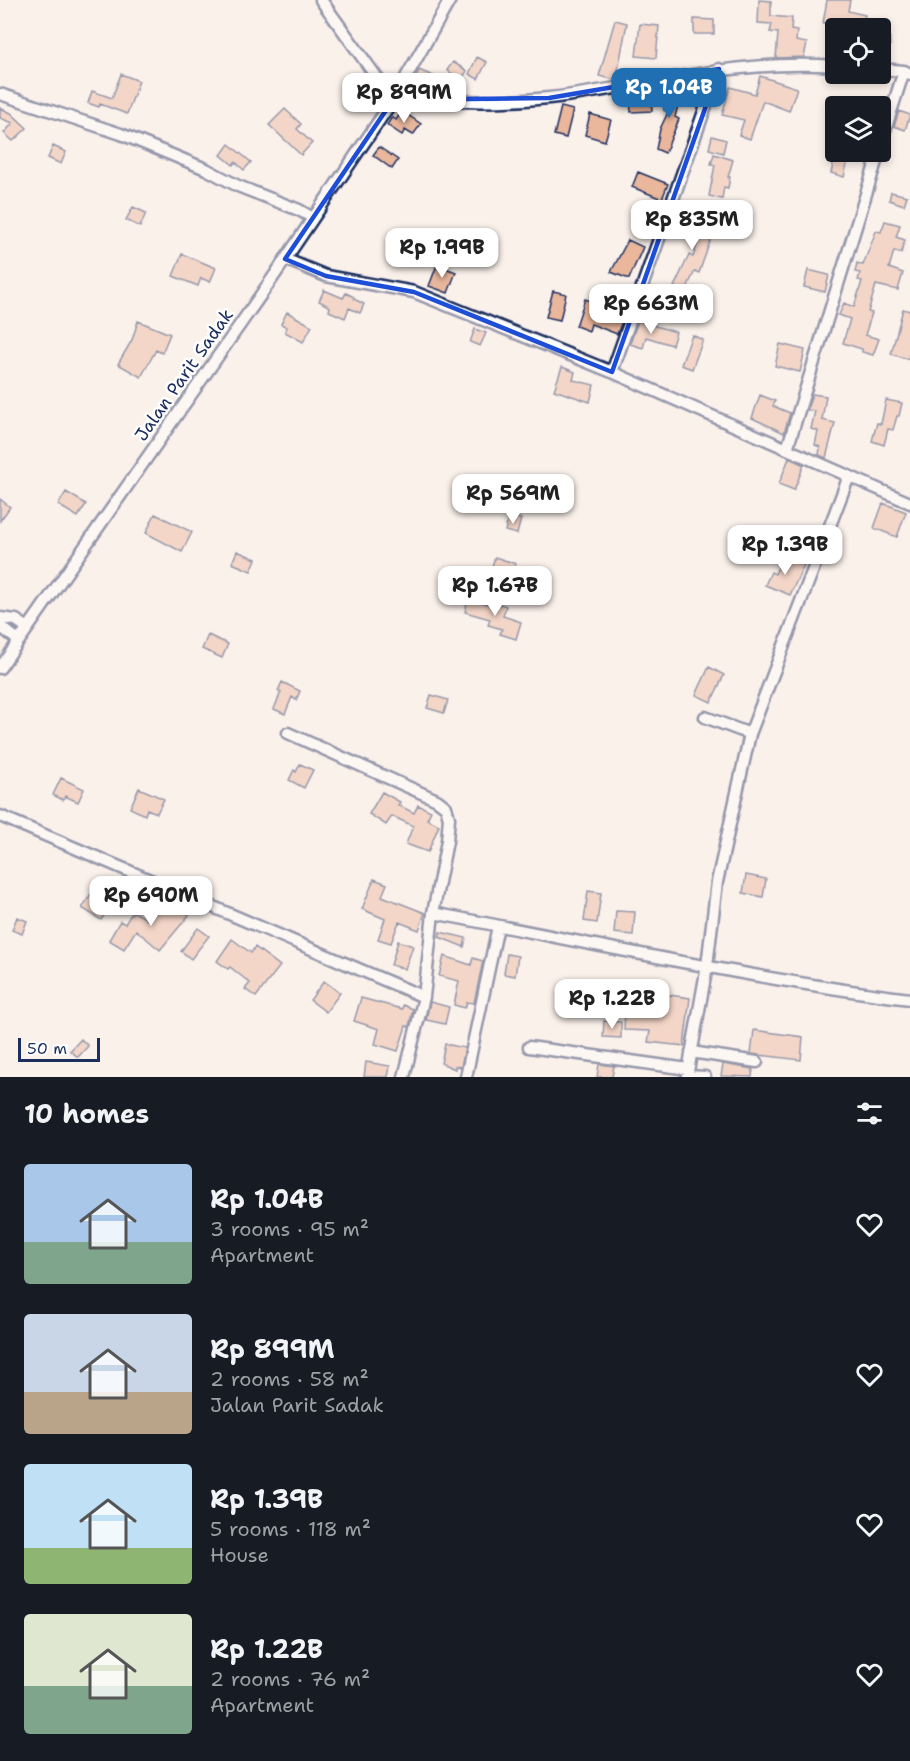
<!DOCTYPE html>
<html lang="en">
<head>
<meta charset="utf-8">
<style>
	:root { --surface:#171b24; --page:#20242c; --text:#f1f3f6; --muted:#9ea1a6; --accent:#1f6fb2 }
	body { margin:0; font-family:"Shantell Sans",sans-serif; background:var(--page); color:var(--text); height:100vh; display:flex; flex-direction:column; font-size:22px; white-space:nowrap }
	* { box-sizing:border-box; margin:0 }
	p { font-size:20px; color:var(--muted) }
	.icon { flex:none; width:33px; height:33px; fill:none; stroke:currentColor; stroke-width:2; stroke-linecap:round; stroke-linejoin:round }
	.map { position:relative; height:1077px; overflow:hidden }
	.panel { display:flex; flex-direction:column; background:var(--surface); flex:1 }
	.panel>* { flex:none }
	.buttons { position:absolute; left:825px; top:18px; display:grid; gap:12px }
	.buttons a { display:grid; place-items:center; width:66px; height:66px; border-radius:6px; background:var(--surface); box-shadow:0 3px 9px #0003; font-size:30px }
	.scale { position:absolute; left:18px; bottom:15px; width:82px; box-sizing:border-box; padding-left:6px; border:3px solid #1b2f5e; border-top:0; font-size:16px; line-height:21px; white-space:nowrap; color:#1b2f5e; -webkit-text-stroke:4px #fff; paint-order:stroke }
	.price { position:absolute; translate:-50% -51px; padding:0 14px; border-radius:12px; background:#fff; color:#222; font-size:20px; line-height:39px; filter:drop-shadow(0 2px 3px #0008) }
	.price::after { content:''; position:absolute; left:50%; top:36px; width:18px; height:14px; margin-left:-9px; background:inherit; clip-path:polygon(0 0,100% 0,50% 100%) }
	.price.selected { background:var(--accent); color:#fff }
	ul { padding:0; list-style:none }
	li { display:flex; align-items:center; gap:18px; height:150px; padding:0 24px }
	li span { display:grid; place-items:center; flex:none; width:168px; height:120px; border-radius:6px; color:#555 }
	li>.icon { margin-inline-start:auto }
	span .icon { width:72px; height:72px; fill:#fffc; stroke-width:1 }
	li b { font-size:26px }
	h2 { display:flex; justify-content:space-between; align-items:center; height:72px; padding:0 24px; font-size:26px }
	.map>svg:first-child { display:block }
</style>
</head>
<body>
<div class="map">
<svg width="910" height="1077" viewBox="0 0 910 1077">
	<rect width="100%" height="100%" fill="#fbf1eb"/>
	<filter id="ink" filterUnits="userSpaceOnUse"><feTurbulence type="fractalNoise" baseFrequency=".0167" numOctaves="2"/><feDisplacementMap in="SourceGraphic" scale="12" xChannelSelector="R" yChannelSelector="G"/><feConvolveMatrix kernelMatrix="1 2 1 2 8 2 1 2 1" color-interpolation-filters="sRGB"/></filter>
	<g filter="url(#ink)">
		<path fill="#eab79d" stroke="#1b2f5e" stroke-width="1.5" d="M759,0l12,1v15l21,2 -1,12 6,1 -1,10 11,2 -3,14 -28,1 2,-25 -8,-1 2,-8 -14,-1z
			M827,0h23l-2,11 17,4 -3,13h-19l1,-2 -21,-3z
			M694,19l20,1v14h-20z
			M615,20l12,3 -11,57 -17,-4z
			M640,24l19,2 -3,32 -20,-2z
			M880,28h9l1,18h-10z
			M477,57l10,5 -9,17 -9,-5z
			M453,62l14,9 -6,9 -14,-10z
			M419,70l19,8 -6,14 -19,-7z
			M121,74l18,7 -12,33 -27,-10 -1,3 -11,-4 4,-12 20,7z
			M760,76l37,12 -8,23 -26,-10 -13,38 -11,-4 5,-15 -22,-5 8,-28 25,7z
			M670,86l12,3 -7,28 4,2 -14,34 -9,-4 4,-20 9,-19h-5z
			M651,99l1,12 -21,1 -1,-12z
			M561,107l12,3 -7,28 -12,-3z
			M0,108l11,5 16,15 -14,13 -9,-8 9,-10 -13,-5z
			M285,109l16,15 -4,5 15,14 -11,12 -32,-30z
			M402,111l19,13 -8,11 -8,-5 -3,5 -15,-10 5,-8 4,3z
			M899,111l11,4 -5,15 -11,-4z
			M590,114l21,6 -6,21 -20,-6z
			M712,136l14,4 -3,13 -14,-4z
			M229,144l22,18 -7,8 -9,-8 -2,3 -12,-10z
			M53,146l13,6 -5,12 -13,-6z
			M379,147l19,13 -6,9 -19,-14z
			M714,154l19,6 -5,17h2l-2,11 -4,-1 -2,12 -13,-3 6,-31 -4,-1z
			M835,156l13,4 -4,17 -13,-4z
			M638,172l30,12 -6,15 -30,-12z
			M891,192l16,4 -3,9 -15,-5z
			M133,207l13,6 -6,14 -14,-7z
			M676,215l16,6 -1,4 22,8 -14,40 -4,-2 -10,21 -11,-5 15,-32 4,2 6,-18 -28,-12z
			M885,221l15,4 -4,12 9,3 -4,13 -7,-2 -5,17 14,5 -5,17 -22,-5 -8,27 4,1 -7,22 14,4 -6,16 -11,-3v-3l-19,-6 7,-24 -11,-4 5,-12 10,4 8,-26 -4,-1 2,-7 -5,-1 2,-9 6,2 13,-34 5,1z
			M628,240l15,7 -14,32 -18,-7z
			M182,254l34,14 -6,14 -9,-4 -3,8 -25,-10z
			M437,265l19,7 -8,21 -19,-7z
			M808,270l21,5 -4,17 -21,-5z
			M324,290l19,8 3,-5 8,4v2l10,5 -4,9 -11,-5 -4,10 -16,-7 1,-4 -11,-6z
			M553,291l13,3 -6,26 -14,-3z
			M585,299l37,13 -1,4 3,1 -7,17 -26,-10 -2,7 -13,-5z
			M903,309l7,2v41l-2,7 -17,-5z
			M287,312l25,14 -9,16 -18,-10 2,-5 -6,-3z
			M138,321l32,13 -8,19 -6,-3 -15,27 -23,-13 14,-24z
			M638,321l38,11 -4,13 -26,-8 -3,11 -13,-4z
			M475,329l11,4 -6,13 -10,-4z
			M692,335l11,5 -11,29 -11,-4z
			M780,344l25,6 -5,22 -25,-6z
			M562,367l13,5 -2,8 21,5 -4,17 -36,-12z
			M812,394l14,2 -4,24 13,3 -9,35 -7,-3 1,-8 -5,-2 3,-14 -7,-2 4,-18 -8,-1z
			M760,395l15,6 -2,5 17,7 -6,20 -32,-15z
			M886,400l16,3 -3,13h-2l-4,14 -5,-1 -4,16 -12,-4 5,-18 4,1z
			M789,458l15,7 -10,25 -15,-6z
			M66,492l20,12 -8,13 -20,-12z
			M0,499l10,8 -10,14z
			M883,503l23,9 -9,25 -23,-9z
			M155,514l37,18 -10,20 -36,-19z
			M509,516l12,3 -4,15 -12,-3z
			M237,551l19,8 -5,12 -19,-8z
			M783,556l21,9 -14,30 -25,-10 6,-13 4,2z
			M495,557l21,7 -8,21 -20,-7z
			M468,599l25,6 1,-3 12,4 -3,10 18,6 -5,17 -16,-5 2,-5 -14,-4 2,-6 -25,-7z
			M208,635l20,9 -6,14 -20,-9z
			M709,667l15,8 -13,27 -15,-7z
			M282,682l18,9 -4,9 -4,-3 -7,17 -11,-5 7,-17 -3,-1z
			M431,695l17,5 -4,13 -17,-5z
			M300,764l13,6 -9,18 -15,-8 5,-10 2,2z
			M61,778l23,11 -6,13 -13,-6 -2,4 -10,-5z
			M139,788l25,11 -7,14 -10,-4 -2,6 -15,-7z
			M382,792l18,10 -2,3 16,8 4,-8 13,6 -4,8 12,6 -11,27 -22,-8 7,-18 -21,-10 -6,9 -17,-11z
			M746,875l20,4 -3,18 -20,-4z
			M374,879l13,5 -5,12 43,17 -6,17 -20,-8 -8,21 -13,-4 7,-20 -23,-10z
			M588,891l13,2 -4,30 -13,-2z
			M91,894l19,13 -9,13 -19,-12z
			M163,903l11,9 5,-6 10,9 -29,35 -24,-20 -12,19 -15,-9 11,-19 5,3 8,-13 15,9z
			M616,911l19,1 -2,23 -19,-2z
			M17,917l10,4 -5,13 -10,-4z
			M198,928l11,8 -18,23 -10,-8z
			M440,932l26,6 -2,9 -25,-10z
			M232,939l19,14 4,-6 25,19 -24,31 -11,-8 5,-6 -20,-16 -2,2 -11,-8z
			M398,941l15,5 -8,23 -14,-4z
			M507,954l11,2 -3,20 -11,-2z
			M444,956l27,9 2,-7 10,3 -9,42 -7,-1 -2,6 -11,-3 5,-24 -20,-5z
			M324,981l16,12 -14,19 -16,-12z
			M648,992l42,6 -6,48 -36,-4 2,-11 -26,-1 1,-23 21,1z
			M361,998l41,11 1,-4 10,4 -4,18 -3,-1 -8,25 -23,-7 4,-15 -25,-8z
			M430,1002l19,5 -4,17 -19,-4z
			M604,1021l17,1v16l-18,-1z
			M754,1030l49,7 -2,23 -50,-6z
			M81,1039l7,7 -10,11 -8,-6z
			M445,1044l20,4 -4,19 -6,-1v3l-14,-6z
			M366,1062l24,4 -2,11h-24z
			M599,1064l15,2 -2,11h-15z
			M723,1064l30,5 -1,8 -31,-1z"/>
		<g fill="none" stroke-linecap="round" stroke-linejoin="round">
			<defs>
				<path id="minor" d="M321,0l72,100c22,-2 43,0 64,1 30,1 63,0 92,-3 96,-11 188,-40 287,-32
					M880,69l24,2 6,3
					M0,94l121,40 85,35 32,17 61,24 14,8
					M880,146l24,-75
					M285,259l41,17 88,16 198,80 298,131
					M612,372l107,-303
					M787,449l92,-297
					M0,618l16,2 12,8
					M0,626l19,15
					M0,668l274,-392 119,-176 57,-100
					M705,717l45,17
					M288,733l149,67 9,7 3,11 -2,23 -14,72 -9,84 -20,80
					M0,816l424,181
					M433,913c158,30 317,66 477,86
					M529,1047l159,22
					M691,1052l66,10
					M687,1076l18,1
					M466,1077l32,-151
					M687,1077l20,-111 10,-84 33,-148 99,-258"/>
			</defs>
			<use href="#minor" stroke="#1b2f5e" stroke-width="15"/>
			<use href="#minor" stroke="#fff" stroke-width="10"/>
		</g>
	</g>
	<path d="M0 0H910V1077H0ZM719,69l-107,303 -198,-80 -88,-16 -41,-17 108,-159 156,-2z" fill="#fbf1eb" fill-opacity=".55" fill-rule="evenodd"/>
	<path fill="none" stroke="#1d4ed8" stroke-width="4.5" stroke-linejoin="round" d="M719,69l-107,303 -198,-80 -88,-16 -41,-17 108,-159 156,-2z"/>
	<g text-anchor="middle" stroke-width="5" stroke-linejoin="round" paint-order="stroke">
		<g font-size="18" fill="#1b2f5e" stroke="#fff">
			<text transform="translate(184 375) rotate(-55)" y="6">Jalan Parit Sadak</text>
		</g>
	</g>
</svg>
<div class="buttons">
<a><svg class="icon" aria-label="locate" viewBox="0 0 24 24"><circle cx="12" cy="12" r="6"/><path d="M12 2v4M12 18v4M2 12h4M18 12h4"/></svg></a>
<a><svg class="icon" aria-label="layers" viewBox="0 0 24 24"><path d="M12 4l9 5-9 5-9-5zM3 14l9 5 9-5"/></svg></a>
</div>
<div class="scale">50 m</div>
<b class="price selected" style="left:669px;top:119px">Rp 1.04B</b>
<b class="price" style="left:404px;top:124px">Rp 899M</b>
<b class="price" style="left:692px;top:251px">Rp 835M</b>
<b class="price" style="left:442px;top:279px">Rp 1.99B</b>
<b class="price" style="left:651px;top:335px">Rp 663M</b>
<b class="price" style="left:513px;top:525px">Rp 569M</b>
<b class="price" style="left:785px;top:576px">Rp 1.39B</b>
<b class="price" style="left:495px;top:617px">Rp 1.67B</b>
<b class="price" style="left:151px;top:927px">Rp 690M</b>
<b class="price" style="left:612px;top:1030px">Rp 1.22B</b>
</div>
<section class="panel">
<h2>10 homes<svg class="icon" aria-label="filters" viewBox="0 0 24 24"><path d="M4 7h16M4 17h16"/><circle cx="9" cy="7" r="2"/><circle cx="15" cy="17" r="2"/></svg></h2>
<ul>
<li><span style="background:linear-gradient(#a9c7e8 65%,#7fa58c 0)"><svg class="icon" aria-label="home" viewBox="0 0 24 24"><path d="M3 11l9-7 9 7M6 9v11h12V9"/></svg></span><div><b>Rp 1.04B</b><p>3 rooms · 95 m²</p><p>Apartment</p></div><svg class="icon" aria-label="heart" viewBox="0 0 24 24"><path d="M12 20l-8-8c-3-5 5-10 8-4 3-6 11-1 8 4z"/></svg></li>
<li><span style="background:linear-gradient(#c9d6e8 65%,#b9a48a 0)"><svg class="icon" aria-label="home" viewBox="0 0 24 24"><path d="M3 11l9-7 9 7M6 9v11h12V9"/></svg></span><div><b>Rp 899M</b><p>2 rooms · 58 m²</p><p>Jalan Parit Sadak</p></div><svg class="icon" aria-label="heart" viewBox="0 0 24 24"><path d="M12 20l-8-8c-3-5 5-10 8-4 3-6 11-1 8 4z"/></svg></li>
<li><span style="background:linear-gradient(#bfe0f5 70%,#8fb573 0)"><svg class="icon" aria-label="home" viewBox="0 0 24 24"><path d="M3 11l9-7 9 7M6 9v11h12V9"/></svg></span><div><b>Rp 1.39B</b><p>5 rooms · 118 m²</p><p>House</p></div><svg class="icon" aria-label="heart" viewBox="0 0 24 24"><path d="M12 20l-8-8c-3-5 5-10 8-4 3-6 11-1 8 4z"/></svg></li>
<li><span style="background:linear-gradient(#dfe7d0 60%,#7fa58c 0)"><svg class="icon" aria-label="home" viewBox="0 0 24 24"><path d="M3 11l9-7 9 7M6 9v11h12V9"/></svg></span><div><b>Rp 1.22B</b><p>2 rooms · 76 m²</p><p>Apartment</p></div><svg class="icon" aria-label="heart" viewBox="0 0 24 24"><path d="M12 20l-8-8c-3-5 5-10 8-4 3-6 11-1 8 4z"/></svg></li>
</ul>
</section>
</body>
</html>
